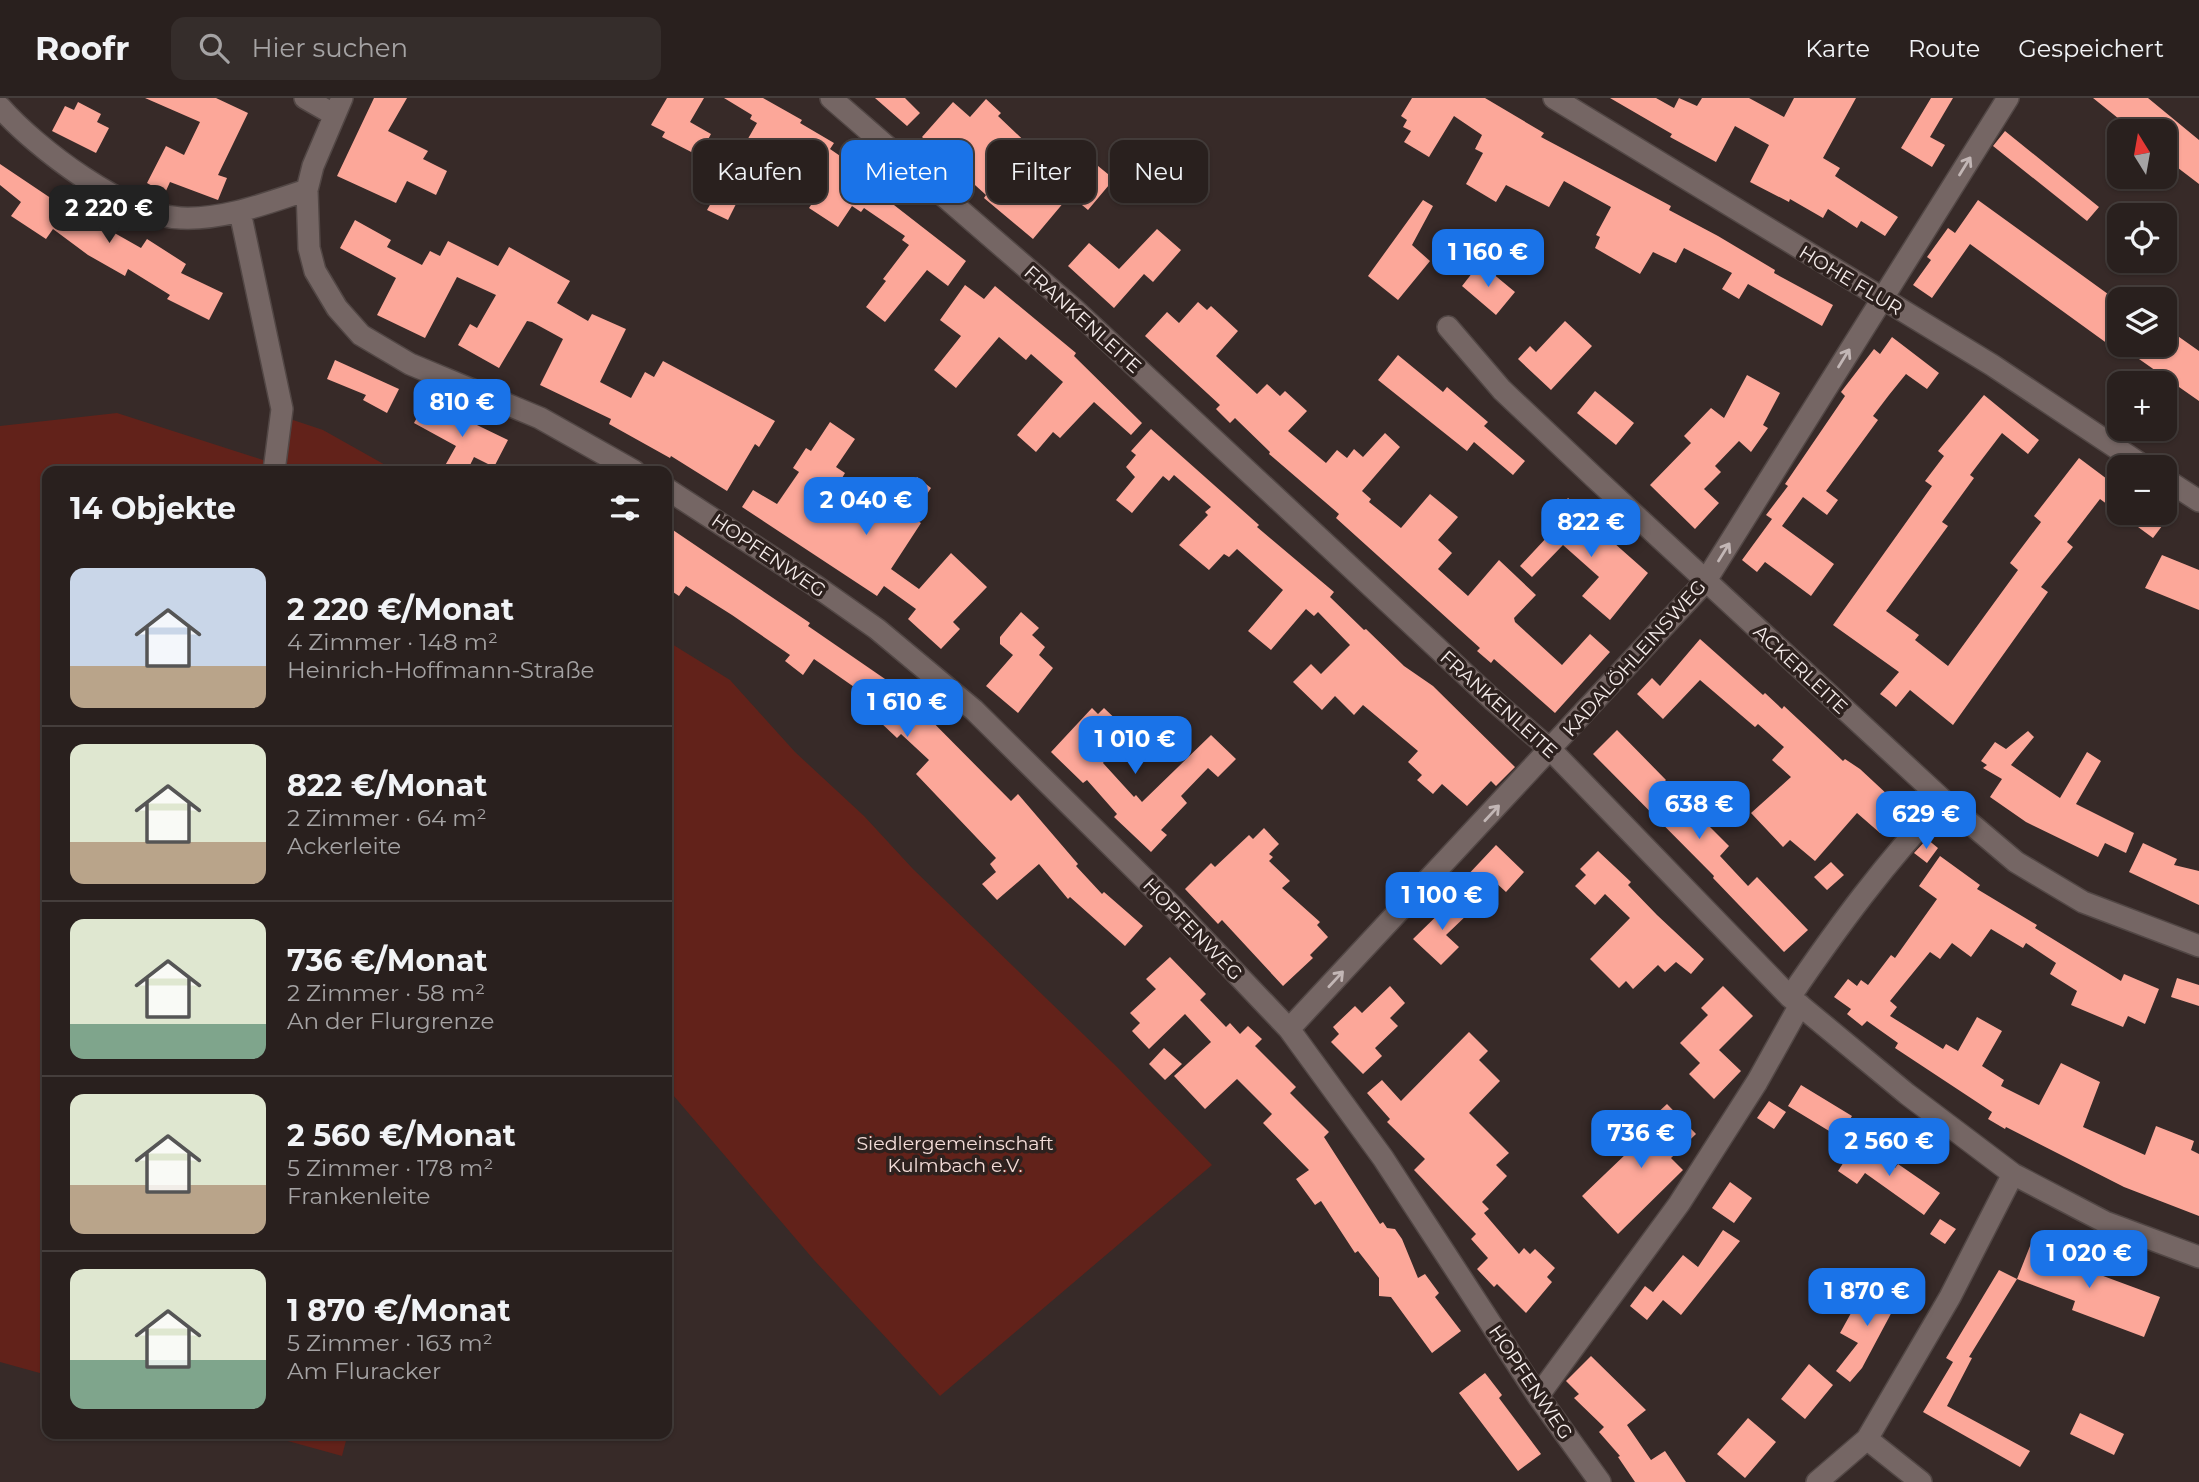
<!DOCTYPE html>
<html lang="de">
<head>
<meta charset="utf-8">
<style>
	:root { --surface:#29201e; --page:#352d2b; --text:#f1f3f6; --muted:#a5a3a4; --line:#453e3c; --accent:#1a73e8 }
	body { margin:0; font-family:Montserrat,sans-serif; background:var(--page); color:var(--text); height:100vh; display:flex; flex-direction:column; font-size:26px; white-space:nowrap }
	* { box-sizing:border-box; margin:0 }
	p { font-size:23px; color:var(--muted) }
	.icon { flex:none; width:38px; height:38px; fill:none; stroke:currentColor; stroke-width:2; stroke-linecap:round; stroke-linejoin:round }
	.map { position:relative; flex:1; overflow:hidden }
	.panel { position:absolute; left:42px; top:368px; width:630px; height:973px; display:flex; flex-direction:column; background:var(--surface); border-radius:14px; box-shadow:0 2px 5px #0004,0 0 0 2px var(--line) }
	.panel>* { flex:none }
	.banner { position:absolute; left:693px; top:42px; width:665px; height:63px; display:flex; gap:14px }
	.needle { width:46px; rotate:349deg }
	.fabs { position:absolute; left:2107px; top:21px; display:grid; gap:14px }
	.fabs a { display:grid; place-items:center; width:70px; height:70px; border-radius:14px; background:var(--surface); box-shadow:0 2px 5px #0004,0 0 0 2px var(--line); font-size:35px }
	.price { position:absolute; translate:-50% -60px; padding:0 16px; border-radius:14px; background:var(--accent); color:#fff; font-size:23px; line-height:46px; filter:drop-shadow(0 2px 4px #0008) }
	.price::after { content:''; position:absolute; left:50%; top:42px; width:21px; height:16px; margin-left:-10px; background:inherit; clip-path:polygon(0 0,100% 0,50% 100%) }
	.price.active { background:#222; color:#fff }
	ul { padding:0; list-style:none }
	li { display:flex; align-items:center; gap:21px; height:175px; padding:0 28px }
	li+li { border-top:2px solid var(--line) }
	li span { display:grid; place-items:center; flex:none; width:196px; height:140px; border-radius:14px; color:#555 }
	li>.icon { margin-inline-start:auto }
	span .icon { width:84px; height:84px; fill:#fffc; stroke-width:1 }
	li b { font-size:30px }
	h2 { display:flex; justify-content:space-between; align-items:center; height:84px; padding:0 28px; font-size:30px }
	.tag { padding:0 24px; border-radius:14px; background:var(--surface); box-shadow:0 2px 5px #0004,0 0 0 2px var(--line); font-size:24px; line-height:63px }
	.tag.active { background:var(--accent); color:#fff }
	header { display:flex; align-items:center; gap:42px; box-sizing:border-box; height:98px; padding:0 35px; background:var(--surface); border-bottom:2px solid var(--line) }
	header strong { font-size:33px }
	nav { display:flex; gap:38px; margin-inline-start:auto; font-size:24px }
	.search { width:490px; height:63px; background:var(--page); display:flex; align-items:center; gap:18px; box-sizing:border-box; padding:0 24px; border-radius:14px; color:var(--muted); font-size:26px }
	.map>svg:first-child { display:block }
</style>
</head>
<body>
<header>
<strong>Roofr</strong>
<div class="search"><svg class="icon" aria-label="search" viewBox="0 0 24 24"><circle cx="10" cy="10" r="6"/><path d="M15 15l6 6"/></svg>Hier suchen</div>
<nav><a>Karte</a><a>Route</a><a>Gespeichert</a></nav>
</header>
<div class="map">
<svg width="2199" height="1384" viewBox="0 0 2199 1384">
	<rect width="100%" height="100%" fill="#372a28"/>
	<path fill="#62221a" d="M117,315l146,47 2,11h-218v904l-47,-13v-936z
		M287,320l36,12 73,41h-115z
		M667,543l63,39 65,72 69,64 49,53 204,198 95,98 -272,231 -126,-136 -147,-172z
		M259,1335h89l-6,23z"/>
	<path fill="#fca799" d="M145,0h71l32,15 -30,62 9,3 -9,22 -48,-18 -5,11 -18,-10 19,-37 18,9 16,-33z
		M374,0h33l-19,33 40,20 -5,8 24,12 -11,24 -29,-14 -11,22 -59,-27z
		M667,0h37l-14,24 21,12 -12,22 -37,-19 3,-5 -14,-7z
		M724,0h39l39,22 -2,3 34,20 -4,6 51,35 -5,7 90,70 -18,25 -21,-16 -42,52 -19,-15 20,-26 -3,-2 26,-34 -7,-5 3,-4 -41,-28 -3,4 -9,-6 -14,21 -29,-19 18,-27 -6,-4 5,-7 -33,-19 -32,54 -20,-11 -13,26 -21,-10 50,-87 -7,-4 2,-4z
		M875,0h30l15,15 -13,13z
		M1412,0h73l59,35 -3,4 130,69 -2,4 49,26 57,34 -1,3 59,32 -11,21 -74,-42 -9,15 -17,-10 10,-16 -48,-25 -8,15 -23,-11 -13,22 -45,-26 5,-11 -4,-2 15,-28 -47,-26 -15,26 -43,-22 -10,17 -30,-18 17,-31 -8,-4 7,-14 -28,-19 -25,41 -25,-15 7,-11 -8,-4 4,-7 -6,-4z
		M1610,0h46l18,10 5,-10 18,8 5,-8h47l35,19 10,-19h62l-33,60 17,10 -5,8 63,41 -13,19 -24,-15 -4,7 -29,-19 -5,9 -33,-19 -1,3 -39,-20 19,-37 -34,-19 -19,36 -46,-25 2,-3z
		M1931,0h22l-23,39 15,8 -13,22 -31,-19z
		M2093,0h55l51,42v44l-34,-26v-27h-31z
		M986,1l15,14 -3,3 40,38 3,-4 20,17 15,-19 38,31 -26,31 -18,-15 -37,44 -49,-41 2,-3 -64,-58 31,-35 17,15z
		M78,4l23,12 -4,8 12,6 -13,25 -44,-22 13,-25 9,4z
		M2005,33l94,76 -12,14 -94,-75z
		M0,66l67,45 7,-10 18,13 -4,6 53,30 6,-9 39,25 -5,9 42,20 -14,27 -42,-21 3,-4 -42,-26 -3,7 -37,-21 -35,-26 -7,10 -35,-23 10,-14 -21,-17z
		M1423,102l10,6 -21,39 18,16 -32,39 -30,-24z
		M1978,102l141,102v43h46v-18l34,24v50l-80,-56v7l-149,-108 -38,54 -19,-13 18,-25 -4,-3 21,-29 7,5z
		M355,122l36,20 -4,7 35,18 8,-14 10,5 8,-15 50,25 11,-19 61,34 -13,22 31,18 4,-7 34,15 -26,53 31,16 14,-26 9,5 9,-16 112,60 -16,26 -4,-3 -28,47 -56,-35 -1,2 -61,-34 2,-5 -71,-34 23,-46 -31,-17 -5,-1 -28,47 -41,-23 12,-21 7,4 19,-33 -39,-18 -32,61 -48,-23 19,-37 -56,-30z
		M1157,131l24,21 -28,32 -9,-8 -30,34 -46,-42 21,-23 30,26z
		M1480,165l35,29 -19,23 -34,-29z
		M965,187l19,14 11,-13 81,67 -2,3 68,67 -11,12 -37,-33 -34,36 -7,-6 -17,20 -19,-17 46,-53 -32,-28 -5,6 -27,-23 -43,51 -22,-18 27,-34 -21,-16z
		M1198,204l9,8 4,-4 27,25 -22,25 41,38 10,-10 13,12 5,-5 22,20 -19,20 38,32 11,-13 10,8 7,-9 9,8 22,-24 15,14 -38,44 9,8 -2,3 32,26 29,-34 28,23 -20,23 14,13 -14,16 30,27 31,-36 37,35 -22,23 1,4 47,43 28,-31 20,18 -55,61 -61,-54 -3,4 -14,-12 3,-3 -144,-130 3,-4 -70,-60 1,-2 -35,-34 -5,5 -14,-14 4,-4 -75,-69 22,-24 12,11z
		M1565,223l27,25 -41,44 -33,-31 12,-13 6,6z
		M1892,239l47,36 -12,16 -21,-15 -17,21 -16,21 5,4 -52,71 12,9 -11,15 -24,-18 -21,29 52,38 -23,32 -46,-34 -8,10 -15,-12 30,-41 -6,-4 22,-29 -3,-2 60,-88 -4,-4 33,-43 6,5z
		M1398,257l45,37 4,-5 41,35 -4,4 41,35 -12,14 -39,-33 -7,9 -89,-71z
		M335,262l64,29 -12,24 -24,-13 3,-5 -39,-16z
		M1747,277l33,18 -17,32 5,3 -17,24 -12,-11 -24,25 6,6 -17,17 15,14 -24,26 -45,-44 41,-42 -7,-7 27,-28 13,10z
		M1595,293l39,32 -18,22 -39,-32z
		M1984,297l55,45 -11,14 -26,-21 -32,42 4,3 -32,44 6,4 -62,85 33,24 -4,5 33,26 70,-96 -8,-7 31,-41 -7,-6 45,-58 40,30v25h32l14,9 -12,16 -53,-39 -33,43 6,5 -32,40 7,5 -95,133 -43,-35 -14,17 -8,-7 -8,-6 19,-22 -66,-47 99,-139 -7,-5 19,-25 -6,-5z
		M425,305l26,13 1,-3 56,27 -14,27 -20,-10 -7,14h-25l14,-25 -42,-23z
		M830,324l25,17 -19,28 9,6 -6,10 42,29 4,-6 9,6 23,-35 14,11 -19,29 9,6 -30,46 28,20 32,-36 36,34 -34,35 7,7 -19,20 -33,-30 8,-10 -32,-23 -7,10 -135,-89 11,-17 24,14 22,-32 -6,-4 13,-20 5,3z
		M1151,331l108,96 -2,2 77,65 -4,5 34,33 2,-1 38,37 29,20 82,81 -19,19 -5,-5 -24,25 -25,-22 -9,10 -16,-14 5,-5 -14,-13 10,-11 -55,-46 -9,10 -19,-19 -13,14 -29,-28 18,-18 10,10 29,-29 -32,-33 -4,4 -8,-7 -35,41 -23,-19 35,-41 -46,-41 -8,8 -5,-3 -15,16 -30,-25 29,-30 -3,-3 6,-5 -37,-32 -5,6 -6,-5 -31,37 -16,-13 19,-23 -9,-10 10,-12 -5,-4z
		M1568,400l40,34 -3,3 43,38 -38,47 -28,-24 17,-19 -36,-32 -31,32 -12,-11 42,-45 -8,-7z
		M667,428l143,97 -2,3 93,64 110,111 7,-7 60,70 -2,2 26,28 2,-2 39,34 -18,20 -55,-49 -2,2 -29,-35 -42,36 -15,-16 14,-12 -6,-8 6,-6 -80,-84 13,-14 -28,-26 -4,4 -36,-34 6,-8 -53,-37 -11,16 -18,-14 5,-6 -58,-40 -46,-29 -7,10 -12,-8z
		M2162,457l37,15v40l-54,-22z
		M1021,514l18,16 -7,7 13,12 -6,8 14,13 -35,45 -32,-27 27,-31 -13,-11v-7z
		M1700,541l63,56 2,-2 17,16 2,-3 59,55 2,-2 15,10 43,40 -23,24 -23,-20 -42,48 -25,-21 -7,7 -32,-34 40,-36 -19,-17 12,-13 -26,-23 -3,3 -55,-47 -37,39 -26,-25 15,-16 8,8z
		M1092,610l6,6 6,-6 22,21 -25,27 4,4 -2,3 31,34 2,-2 6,7 69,-67 25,24 -18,18 -10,-9 -27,28 6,7 -26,27 6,5 -16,17 -37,-35 3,-3 -30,-34 -4,3 -32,-31z
		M1617,632l49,50 -11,11 27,26 9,-9 38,38 -9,10 28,30 9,-9 51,53 -24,22 -71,-74 1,-2 -121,-122z
		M2028,633l6,6 -23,28 49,33 27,-46 14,9 -25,43 58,29 -8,20 -21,-10 -7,14 -72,-35 -36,-25 12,-18 -19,-11 4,-3 -6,-4 14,-19 11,7z
		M1264,730l15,16 -10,10 4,3 -4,4 21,20 -8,7 38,34 -3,3 11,12 -18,18 3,3 -30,28 -61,-66 -4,4 -33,-35 26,-26 4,4 34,-32 4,4z
		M1927,741l11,9 -11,15 -13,-10z
		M2143,745l34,16 -3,6 25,6v34l-70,-33z
		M1496,747l28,27 -18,20 -13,-12 -13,14 -16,-15z
		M1598,753l33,31 -3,3 29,30 47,44 -13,15 -15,-12 -11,10 -7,-7 -25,24 -7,-8 -7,7 -29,-29 40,-41 -25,-24 -10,11 -20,-19 11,-11 -6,-6z
		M1940,758l40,29 -3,4 60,36 -2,3 86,53 3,-7 35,15 -14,35 -17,-8 -5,11 -52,-22 6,-14 -27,-17 6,-11 -30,-20 -3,5 -32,-19 -20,28 -19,-14 -12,16 -10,-7 -40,49 7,6 -7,9 53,33 3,-5 12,7 19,-34 25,14 -20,35 22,14 -3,6 38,19 22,-42 39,19 -17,45 62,28 11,-29 38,15 -3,9 8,4v62l-75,-29 -118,-60 -1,2 -17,-10 4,-7 -97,-64 3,-5 -31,-22 -5,5 -15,-12 4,-5 -17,-12 14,-18 9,7 4,-6 7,5 23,-30 4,3 42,-59 -18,-13z
		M1831,764l13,13 -17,15 -13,-13z
		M1455,800l15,14 -24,23 13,12 -18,18 -28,-26z
		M1170,859l36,37 -6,6 26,27 4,-4 10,11 8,-8 14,13 -7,7 41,41 -6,6 39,39 -5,5 56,87 3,-2 4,6 8,1 7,10 16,39 7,-4 14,19 -4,4 26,34 -29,22 -41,-56 -12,-1v-18l-21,-27 -3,2 -34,-52 -6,4 -19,-26 13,-9 -46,-47 9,-9 -35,-35 -32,30 -31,-33 37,-34 -26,-28 -36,35 -17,-18 8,-8 -10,-10 26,-24 -10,-10z
		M2177,880l22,7v21l-28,-9z
		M1390,888l15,17 -15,15 8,8 -23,22 7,8 -19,18 -32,-32 8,-8 -6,-7 22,-21 7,7z
		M1723,888l30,30 -34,34 22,21 -27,28 -25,-25 11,-11 -20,-20 28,-28 -7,-7z
		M1469,934l19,19 -9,9 21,21 -31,32 40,40 -13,12 11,11 -25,26 7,7 -5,4 35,41 5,-6 6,6 5,-5 20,19 -8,9 5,5 -26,31 -29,-29 -3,3 -17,-18 11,-11 -17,-19 5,-5 -62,-64 11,-11 -38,-37 3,-3 -23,-26 15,-13 19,21z
		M1164,950l18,16 -17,16 -16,-16z
		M1801,987l51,31 -13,21 -51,-31z
		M1769,1003l17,11 -12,17 -17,-11z
		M1667,1006l29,30 -25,24 12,12 -65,64 -36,-38 46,-44 -6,-6z
		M1857,1044l38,26 3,-4 42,29 -16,22 -59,-42 -8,11 -19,-13z
		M1730,1084l22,16 -18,25 -22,-15z
		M1940,1121l16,10 -11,15 -15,-10z
		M1723,1132l17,11 -59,74 -18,-15 -16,20 -17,-14 15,-20 8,6 30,-37 15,12z
		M2032,1143l58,23 -3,6 73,27 -16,40 -72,-27 3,-9 -58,-22z
		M1999,1172l18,9 -48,78 3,1 -25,48 83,45 -10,16 -97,-55 30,-50 -7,-4z
		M1882,1184l20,11 -40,75 -12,14 -14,-11 22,-28 -18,-10 21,-38 11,6z
		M1591,1258l55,54 -19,15 24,35 14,-9 21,31h-51l-17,-25 2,-1 -21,-24 5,-5 -30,-29 5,-4 -13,-13z
		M1809,1266l24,21 -28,34 -24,-20z
		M1485,1275l17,22 -3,3 42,56 -23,17 -59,-78z
		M2080,1315l44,21 -10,21 -44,-21z
		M1748,1320l28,24 -31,36 -28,-24z"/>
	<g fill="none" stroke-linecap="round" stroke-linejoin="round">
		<defs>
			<path id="minor" d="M305,0l28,16
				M342,0l-29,68 -6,24 2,58 6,23 22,37 24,27 49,29 130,54 94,53
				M831,0l243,211 420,392 57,49 239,247 117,97 106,80 92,48 94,35
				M1554,0l438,267 153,102
				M0,9c36,41 125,109 181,111 43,2 86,-15 126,-28
				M240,114l42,197 -8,62
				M1448,229l54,63 93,88 349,323 72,61 67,40 116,44
				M2165,381l34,22
				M667,391l149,97 61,43 97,81 199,197 116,122 94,129 155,238 62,86
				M1790,899c47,-69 96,-136 154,-196
				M1289,931l416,-447 303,-484
				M1538,1298l141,-192 78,-122 43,-77
				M1867,1341l54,43
				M1817,1384l50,-43 83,-142 63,-123"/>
		</defs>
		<use href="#minor" stroke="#524745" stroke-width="24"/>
		<use href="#minor" stroke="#756664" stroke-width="21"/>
	</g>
	<defs><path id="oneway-shaft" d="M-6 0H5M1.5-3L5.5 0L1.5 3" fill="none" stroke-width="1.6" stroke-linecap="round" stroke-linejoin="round" transform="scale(1.75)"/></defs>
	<g stroke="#c2b6b5">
		<use href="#oneway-shaft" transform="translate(1965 68) rotate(-58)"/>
		<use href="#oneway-shaft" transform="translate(1844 260) rotate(-58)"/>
		<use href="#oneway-shaft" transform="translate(1724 454) rotate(-58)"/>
		<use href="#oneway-shaft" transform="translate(1492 715) rotate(-47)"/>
		<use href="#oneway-shaft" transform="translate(1336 881) rotate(-47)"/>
	</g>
	<g text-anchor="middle" stroke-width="7" stroke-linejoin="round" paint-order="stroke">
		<g font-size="19" fill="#f5eceb" stroke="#2d211e">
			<text transform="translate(1851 182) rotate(31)" y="7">HOHE FLUR</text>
			<text transform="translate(1083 221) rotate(42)" y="7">FRANKENLEITE</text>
			<text transform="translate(769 457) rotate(34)" y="7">HOPFENWEG</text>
			<text transform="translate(1634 560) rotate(-48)" y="7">KADALÖHLEINSWEG</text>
			<text transform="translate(1801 571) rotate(43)" y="7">ACKERLEITE</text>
			<text transform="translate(1499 606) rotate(42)" y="7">FRANKENLEITE</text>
			<text transform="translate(1193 831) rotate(46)" y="7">HOPFENWEG</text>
			<text transform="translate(1531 1284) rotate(56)" y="7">HOPFENWEG</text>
		</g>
		<g font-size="19" fill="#f4ddd9" stroke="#2d211e">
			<text x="955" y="1052">Siedlergemeinschaft<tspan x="955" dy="22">Kulmbach e.V.</tspan></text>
		</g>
	</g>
</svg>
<div class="fabs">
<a><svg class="needle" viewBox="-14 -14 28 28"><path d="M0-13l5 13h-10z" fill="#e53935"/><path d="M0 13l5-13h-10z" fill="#a5a3a4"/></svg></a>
<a><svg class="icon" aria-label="locate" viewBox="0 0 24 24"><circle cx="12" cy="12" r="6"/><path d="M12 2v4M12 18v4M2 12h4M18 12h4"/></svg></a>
<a><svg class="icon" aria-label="layers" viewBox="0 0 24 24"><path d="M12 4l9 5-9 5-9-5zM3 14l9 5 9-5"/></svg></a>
<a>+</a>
<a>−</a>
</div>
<b class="price active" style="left:109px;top:147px">2 220 €</b>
<b class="price" style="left:1488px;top:191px">1 160 €</b>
<b class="price" style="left:462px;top:341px">810 €</b>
<b class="price" style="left:866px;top:439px">2 040 €</b>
<b class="price" style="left:1591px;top:461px">822 €</b>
<b class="price" style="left:907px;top:641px">1 610 €</b>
<b class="price" style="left:1135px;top:678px">1 010 €</b>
<b class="price" style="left:1699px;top:743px">638 €</b>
<b class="price" style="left:1926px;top:753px">629 €</b>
<b class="price" style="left:1442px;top:834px">1 100 €</b>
<b class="price" style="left:1641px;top:1072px">736 €</b>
<b class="price" style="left:1889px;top:1080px">2 560 €</b>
<b class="price" style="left:2089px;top:1192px">1 020 €</b>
<b class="price" style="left:1867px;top:1230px">1 870 €</b>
<div class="banner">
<a class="tag">Kaufen</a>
<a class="tag active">Mieten</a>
<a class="tag">Filter</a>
<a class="tag">Neu</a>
</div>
<section class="panel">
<h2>14 Objekte<svg class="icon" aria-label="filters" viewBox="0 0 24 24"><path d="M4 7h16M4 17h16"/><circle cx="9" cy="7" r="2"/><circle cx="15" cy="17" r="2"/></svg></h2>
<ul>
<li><span style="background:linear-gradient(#c9d6e8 70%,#b9a48a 0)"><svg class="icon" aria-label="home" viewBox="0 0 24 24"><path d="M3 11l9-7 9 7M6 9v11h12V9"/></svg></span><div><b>2 220 €/Monat</b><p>4 Zimmer · 148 m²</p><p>Heinrich-Hoffmann-Straße</p></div></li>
<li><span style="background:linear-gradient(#dfe7d0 70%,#b9a48a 0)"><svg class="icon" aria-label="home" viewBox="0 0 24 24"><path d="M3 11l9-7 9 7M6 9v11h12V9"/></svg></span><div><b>822 €/Monat</b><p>2 Zimmer · 64 m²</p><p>Ackerleite</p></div></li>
<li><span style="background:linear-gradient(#dfe7d0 75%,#7fa58c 0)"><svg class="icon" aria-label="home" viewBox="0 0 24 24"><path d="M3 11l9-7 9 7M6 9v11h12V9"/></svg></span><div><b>736 €/Monat</b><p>2 Zimmer · 58 m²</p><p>An der Flurgrenze</p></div></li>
<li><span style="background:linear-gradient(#dfe7d0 65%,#b9a48a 0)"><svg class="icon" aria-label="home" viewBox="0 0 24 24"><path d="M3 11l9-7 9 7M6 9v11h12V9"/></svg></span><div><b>2 560 €/Monat</b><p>5 Zimmer · 178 m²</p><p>Frankenleite</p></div></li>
<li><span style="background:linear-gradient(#dfe7d0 65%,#7fa58c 0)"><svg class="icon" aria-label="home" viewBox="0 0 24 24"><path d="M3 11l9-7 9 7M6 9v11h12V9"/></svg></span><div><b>1 870 €/Monat</b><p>5 Zimmer · 163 m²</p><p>Am Fluracker</p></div></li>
</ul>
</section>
</div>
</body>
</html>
